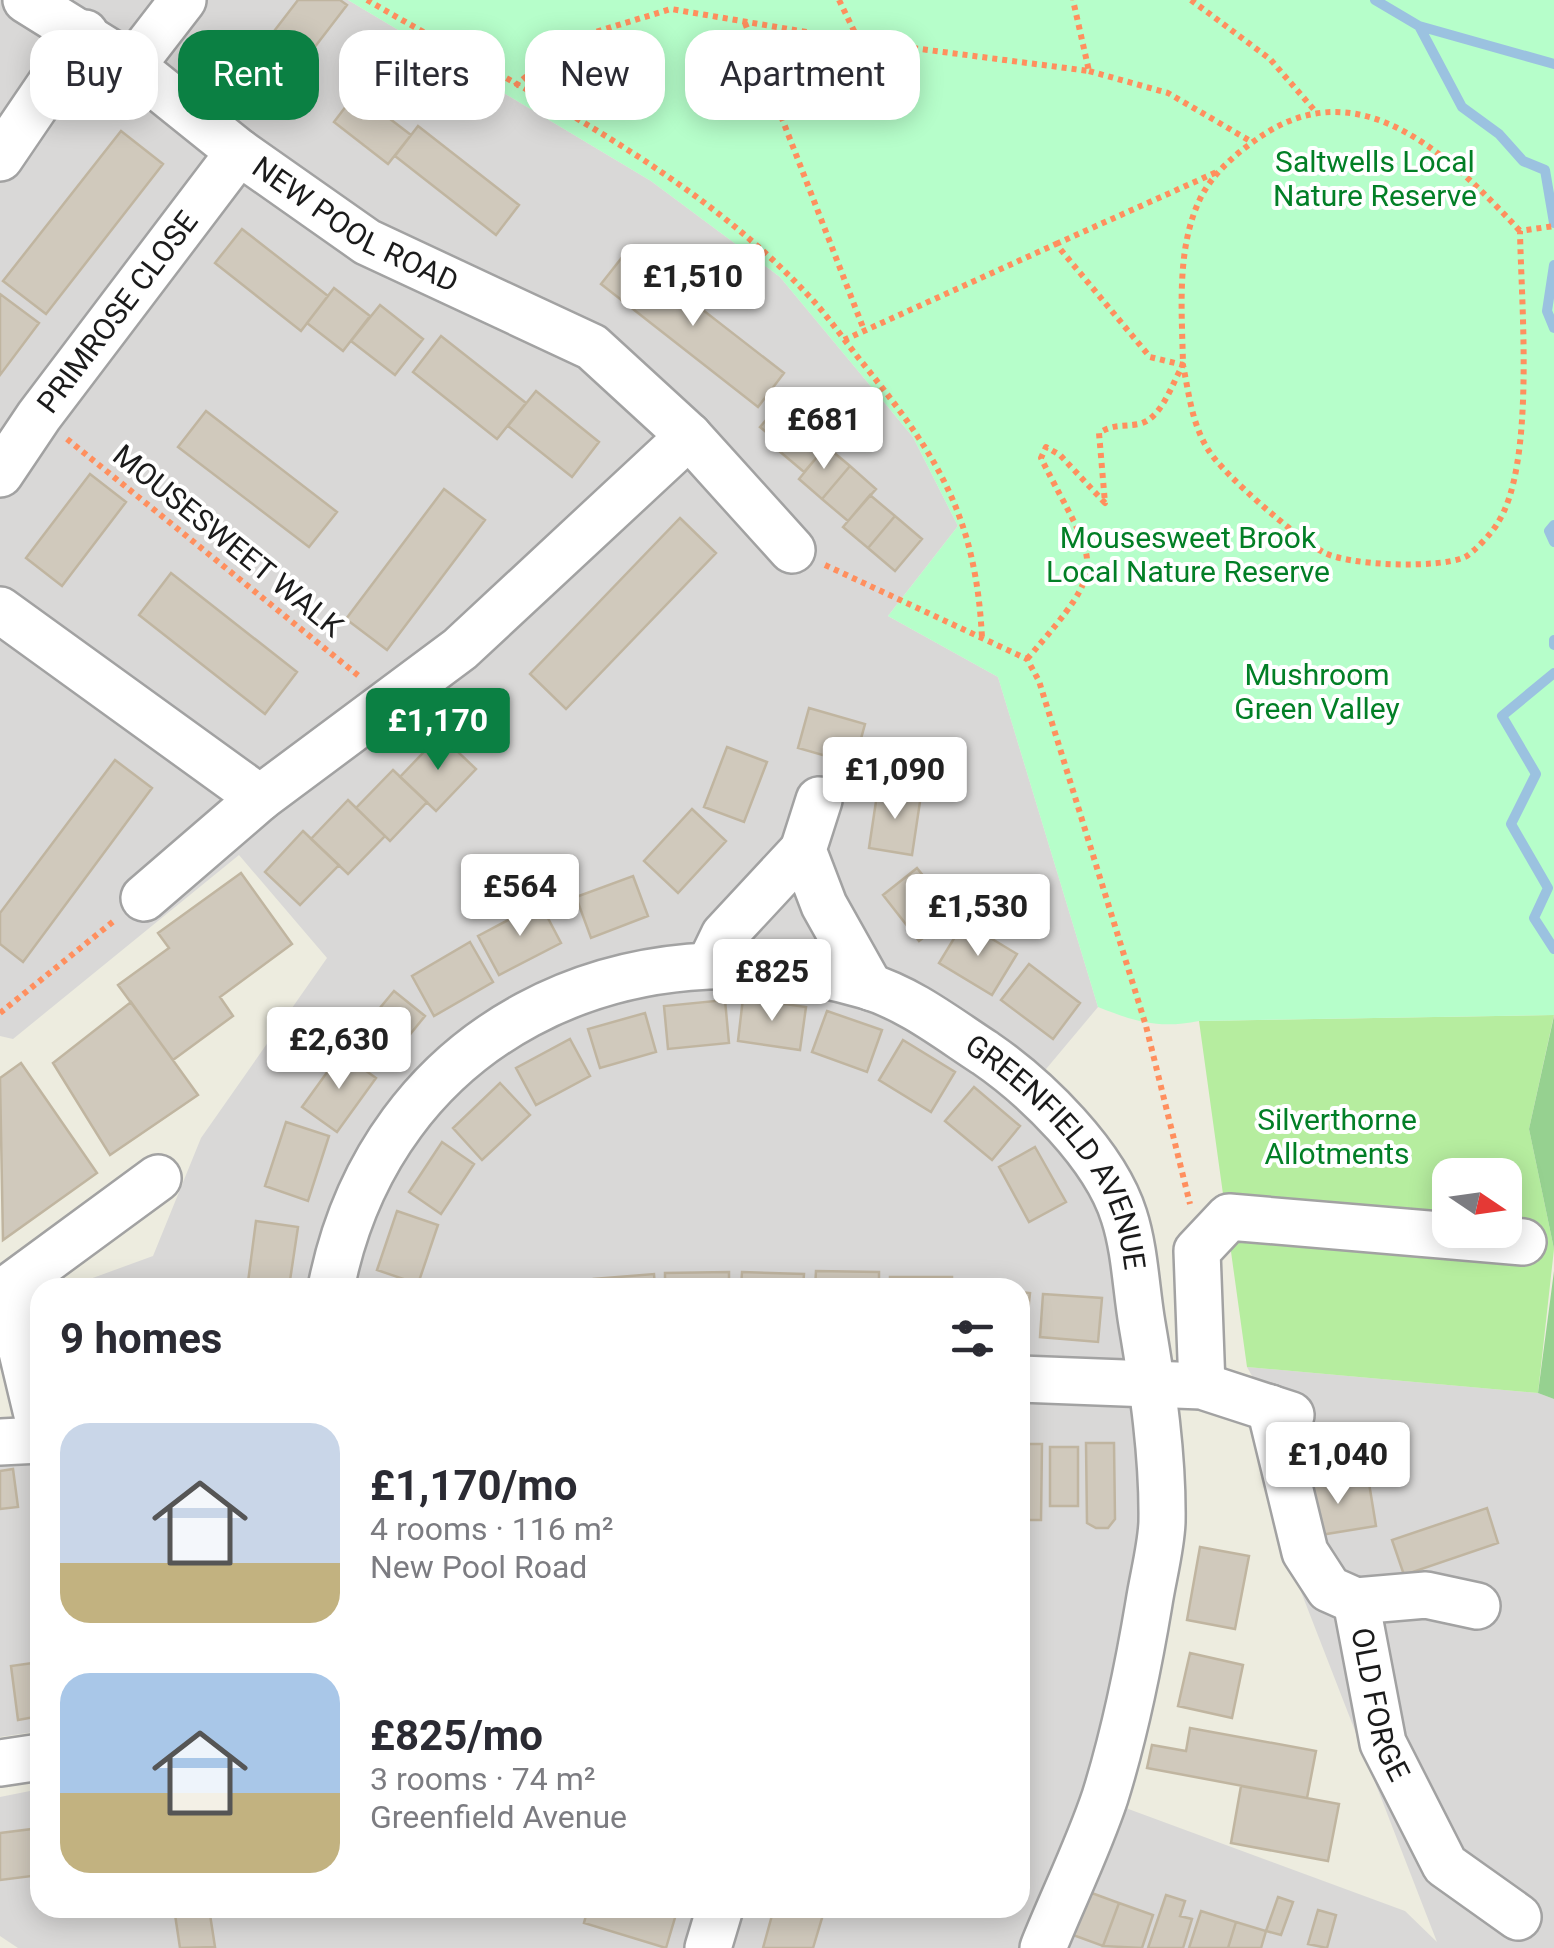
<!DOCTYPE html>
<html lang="en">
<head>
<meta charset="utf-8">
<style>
	:root { --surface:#fff; --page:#f2f2f3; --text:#2b2b33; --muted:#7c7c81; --accent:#0b8043 }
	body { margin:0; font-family:Roboto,sans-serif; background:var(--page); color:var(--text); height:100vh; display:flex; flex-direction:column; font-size:38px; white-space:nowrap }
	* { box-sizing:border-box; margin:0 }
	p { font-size:32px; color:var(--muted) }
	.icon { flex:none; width:55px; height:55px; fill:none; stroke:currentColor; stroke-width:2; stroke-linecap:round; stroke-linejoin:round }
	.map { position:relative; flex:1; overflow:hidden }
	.details { position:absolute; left:30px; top:1278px; width:1000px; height:640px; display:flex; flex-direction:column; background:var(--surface); border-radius:30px; box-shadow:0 5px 25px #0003 }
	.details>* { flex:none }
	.top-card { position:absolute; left:30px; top:30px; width:1000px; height:90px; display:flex; gap:20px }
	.needle { width:65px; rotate:103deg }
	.controls { position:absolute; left:1432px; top:1158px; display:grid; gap:20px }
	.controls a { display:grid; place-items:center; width:90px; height:90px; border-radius:20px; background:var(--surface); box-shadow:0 5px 25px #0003; font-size:50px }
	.price { position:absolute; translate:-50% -85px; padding:0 22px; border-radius:10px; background:#fff; color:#222; font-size:32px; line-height:65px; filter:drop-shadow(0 2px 5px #0008) }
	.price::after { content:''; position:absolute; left:50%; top:60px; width:30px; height:22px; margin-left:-15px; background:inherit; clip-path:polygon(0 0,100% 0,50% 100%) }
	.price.active { background:var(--accent); color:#fff }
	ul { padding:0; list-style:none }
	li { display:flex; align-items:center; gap:30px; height:250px; padding:0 30px }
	li span { display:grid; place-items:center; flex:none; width:280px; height:200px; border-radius:30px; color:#555 }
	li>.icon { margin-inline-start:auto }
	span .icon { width:120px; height:120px; fill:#fffc; stroke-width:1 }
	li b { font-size:42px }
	h2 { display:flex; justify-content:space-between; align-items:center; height:120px; padding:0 30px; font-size:42px }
	.tag { padding:0 35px; border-radius:30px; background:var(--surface); box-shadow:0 5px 25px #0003; font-size:35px; line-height:90px }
	.tag.active { background:var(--accent); color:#fff }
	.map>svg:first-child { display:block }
</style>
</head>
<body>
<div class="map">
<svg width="1554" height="1948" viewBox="0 0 1554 1948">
	<rect width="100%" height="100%" fill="#edecdf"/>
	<path fill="#d9d8d7" d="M0,0h348l303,181 129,96 133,160 45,89 -70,90 110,61 100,330 -67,80 75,92 56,346 -58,275 301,111 32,31 -144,-371 -23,-163 -23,-41 291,26 16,6v549h-1536l-18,-12v-139l40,-8v119h980v-620l-952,-1 85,-31 48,-118 126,-180 -88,-103 -226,184 -13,-3z
		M40,1455v276l-40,6v-279z"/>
	<path fill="#b6ed9f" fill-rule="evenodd" d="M1554,1015l-25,114 25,120 -16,144 -291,-26 -48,-346zM1450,1175h55v55h-55z"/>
	<path fill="#96d190" d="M1554,1016v233l-25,-120z
		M1554,1271v128l-16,-6z"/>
	<path fill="#b6feca" d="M348,0h1206v1015l-355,6c-40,8 -63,1 -101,-14l-100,-330 -110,-61 70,-90 -45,-89 -133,-160 -129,-96z"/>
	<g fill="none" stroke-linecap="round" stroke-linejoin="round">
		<path stroke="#9bc2e0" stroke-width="10" d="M1375,0l44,26 43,81 37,27 24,27 22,9 9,53
			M1419,26l135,38
			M1554,265l-7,46 7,17
			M1554,525l-5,6 5,11
			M1554,640v5
			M1554,673l-52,43 34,58 -25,50 37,64 -14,30 20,31"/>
	</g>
	<path fill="#d0c9bc" stroke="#c0b5a0" stroke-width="2.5" d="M298,0h42l7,5 -79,103 -33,-26z
		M356,93l55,42 -23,29 -54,-42z
		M418,126l101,79 -23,30 -101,-79z
		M121,131l42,33 -117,150 -43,-33z
		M242,229l86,67 -27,35 -86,-68z
		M627,251l157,122 -26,34 -157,-123z
		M334,288l36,28 -27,35 -36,-28z
		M0,294l39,29 -39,52z
		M380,305l43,34 -28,36 -44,-34z
		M441,336l85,67 -29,36 -84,-67z
		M536,391l63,51 -27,35 -64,-51z
		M788,395l21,18 -28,32 -21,-18z
		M206,411l131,101 -28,35 -131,-100z
		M804,418l27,23 -27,31 -26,-22z
		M826,446l24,20 -28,33 -23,-20z
		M850,466l26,23 -28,32 -26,-22z
		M90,474l36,28 -64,84 -36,-28z
		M444,489l41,31 -98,130 -41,-31z
		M870,495l25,21 -27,32 -25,-21z
		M895,516l27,23 -27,32 -27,-23z
		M680,518l36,35 -150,156 -36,-35z
		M171,573l126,99 -32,42 -126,-99z
		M809,708l56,16 -11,40 -56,-16z
		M440,735l36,34 -40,42 -36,-34z
		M727,747l40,15 -23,60 -40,-15z
		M115,760l37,28 -129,174 -23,-18v-31z
		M393,770l34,32 -37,39 -34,-33z
		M878,788l43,7 -9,60 -43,-7z
		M348,800l37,36 -37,38 -37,-35z
		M692,809l34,32 -48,52 -34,-32z
		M303,831l36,34 -39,40 -35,-33z
		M917,868l37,46 -35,27 -36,-46z
		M241,873l51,71 -72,53 13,19 -60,44 -55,-75 51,-37 -11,-15z
		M633,876l15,40 -57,22 -15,-41z
		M540,903l21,40 -62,32 -21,-39z
		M964,922l53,32 -25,41 -53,-32z
		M470,942l23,40 -59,34 -22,-40z
		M1029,964l51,39 -27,36 -52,-39z
		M394,991l31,25 -44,54 -31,-26z
		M743,998l63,9 -6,43 -62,-9z
		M725,1000l4,43 -61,6 -4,-43z
		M131,1002l67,93 -88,60 -57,-92z
		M827,1011l55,19 -15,42 -55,-20z
		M645,1013l11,39 -56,16 -12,-39z
		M570,1039l20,37 -54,29 -20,-37z
		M903,1040l52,32 -24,40 -52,-32z
		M341,1053l35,25 -39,54 -35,-25z
		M21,1063l76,110 -94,67 -3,-162z
		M500,1083l30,32 -48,45 -29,-32z
		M974,1087l46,39 -28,34 -47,-39z
		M286,1122l43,14 -21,65 -43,-15z
		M442,1142l32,22 -33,50 -32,-22z
		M1035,1147l31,55 -37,20 -30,-55z
		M397,1211l41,14 -20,59 -41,-14z
		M256,1221l42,6 -9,60 -41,-5z
		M816,1271l63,1v16h-64z
		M729,1272v16h-64v-15z
		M742,1272l62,2 -1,14h-62z
		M654,1274l1,14h-60l-1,-9z
		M890,1277h62v11h-62z
		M1020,1292l10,1 -5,47 -5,-1z
		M1043,1294l59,4 -4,44 -58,-5z
		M1086,1443h28l1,76 -7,9h-12l-9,-5z
		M1020,1444h22l-1,76h-21z
		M1050,1447h28v59h-28z
		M13,1469l5,38 -18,2v-38z
		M1368,1477l8,49 -68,11 -7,-50z
		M1487,1508l11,35 -94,32 -12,-35z
		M1200,1547l49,9 -14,73 -48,-9z
		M1190,1653l53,12 -11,53 -54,-12z
		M40,1662v54l-22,4 -7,-54z
		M1190,1728l126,23 -9,47 -160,-30 5,-23 34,6z
		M1241,1786l98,18 -11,57 -97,-18z
		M40,1828v47l-40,5v-47z
		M1089,1892l30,11 -16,43 -30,-11z
		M1166,1895l19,6 -5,15 12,3 -9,29h-35z
		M1278,1897l15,5 -12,33 -15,-4z
		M1119,1903l34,12 -11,33 -39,-2z
		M174,1908h35l6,39 -35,1z
		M588,1908l32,5 2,-5 55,3 -11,37 -82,-25z
		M774,1908h51l-12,40h-50z
		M1318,1910l18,5 -9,33 -19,-4z
		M1201,1911l35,11 -8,26h-39z
		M1236,1922l30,9 -5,17h-33z"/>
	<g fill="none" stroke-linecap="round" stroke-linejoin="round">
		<defs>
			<g id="minor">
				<path id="s1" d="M26,0l106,66 107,86 128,90 225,105 97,89 103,114"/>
				<path d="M132,66l51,-66"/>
				<path d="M0,158l85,-125"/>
				<path id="s2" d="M0,474l39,-58 200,-264"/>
				<path d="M0,610l260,188"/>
				<path d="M819,800l-16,50 21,55 46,82"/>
				<path d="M144,898l116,-100 200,-149 229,-213"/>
				<path d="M710,964l14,-29 79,-85"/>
				<path id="s3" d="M331,1288c50,-256 296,-373 536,-302 43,13 81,43 118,67 51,35 120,102 139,163 11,34 12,73 18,108 11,64 21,133 20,198 -1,26 -9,55 -13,81 -11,66 -24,130 -44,194 -17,51 -42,101 -62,151"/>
				<path d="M1020,1379l182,7 89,29"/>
				<path d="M1202,1386l-5,-135 32,-34 294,25"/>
				<path id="s4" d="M1270,1408l35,144 24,37 27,12 27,142 62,122 73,52"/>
				<path d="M40,1427l-33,-138 151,-111"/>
				<path d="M0,1442l40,-2"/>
				<path d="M1356,1601l70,-6 51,11"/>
				<path d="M0,1763l40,-6"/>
				<path d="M708,1948l12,-40"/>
			</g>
		</defs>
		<use href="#minor" stroke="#a2a2a2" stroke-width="50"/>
		<path stroke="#ff8f5e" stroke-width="6" stroke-dasharray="5 5" stroke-linecap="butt" d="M367,0c150,87 321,166 441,295 21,22 38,48 57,71 74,92 111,152 117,272
			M839,0l20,41 230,30 -16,-71
			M1191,0l79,59 46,53
			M745,23l119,307
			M1089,71l79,22 84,49
			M515,86l54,-46 102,-31 188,32
			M1056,244l163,-73
			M844,340l212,-96 94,113 33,8c-1,-54 -7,-116 17,-166 13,-27 39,-48 63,-64 100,-66 190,24 257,96
			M67,439l293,238
			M825,565l202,94 12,22 107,345 44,178
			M1027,659c86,-99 70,-89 14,-201l5,-11 14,8 45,48 -6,-70c14,-9 24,-6 40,-9 23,-5 33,-41 44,-59 6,29 9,60 26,86 15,24 88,87 114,101 25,14 115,17 142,5 9,-5 27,-24 32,-33 39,-58 24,-222 23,-293l34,-5
			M0,1013l115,-93"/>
		<use href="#minor" stroke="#fff" stroke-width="45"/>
	</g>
	<g text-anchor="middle" stroke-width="8" stroke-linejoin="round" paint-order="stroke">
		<g font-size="30" fill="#027f26" stroke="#fff">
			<text x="1375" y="172">Saltwells Local<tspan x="1375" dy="34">Nature Reserve</tspan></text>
			<text x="1188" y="548">Mousesweet Brook<tspan x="1188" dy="34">Local Nature Reserve</tspan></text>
			<text x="1317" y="685">Mushroom<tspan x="1317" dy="34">Green Valley</tspan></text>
			<text x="1337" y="1130">Silverthorne<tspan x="1337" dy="34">Allotments</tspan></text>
		</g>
		<g font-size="30" fill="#1b1b1b" stroke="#fff">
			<text dy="10" stroke="none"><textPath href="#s1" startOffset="400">NEW POOL ROAD</textPath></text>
			<text dy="10" stroke="none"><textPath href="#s2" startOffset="200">PRIMROSE CLOSE</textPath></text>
			<text transform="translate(228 541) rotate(39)" y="10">MOUSESWEET WALK</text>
			<text dy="10" stroke="none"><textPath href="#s3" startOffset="960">GREENFIELD AVENUE</textPath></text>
			<text dy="10" stroke="none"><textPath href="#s4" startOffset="328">OLD FORGE</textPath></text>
		</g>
	</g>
</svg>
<div class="controls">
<a><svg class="needle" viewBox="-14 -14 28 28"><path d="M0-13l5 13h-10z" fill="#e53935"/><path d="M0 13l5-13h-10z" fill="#7c7c81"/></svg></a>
</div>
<b class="price" style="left:693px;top:329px">£1,510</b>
<b class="price" style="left:824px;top:472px">£681</b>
<b class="price active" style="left:438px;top:773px">£1,170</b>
<b class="price" style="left:895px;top:822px">£1,090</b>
<b class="price" style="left:520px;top:939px">£564</b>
<b class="price" style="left:978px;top:959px">£1,530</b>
<b class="price" style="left:772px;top:1024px">£825</b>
<b class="price" style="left:339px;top:1092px">£2,630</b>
<b class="price" style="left:1338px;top:1507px">£1,040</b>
<div class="top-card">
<a class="tag">Buy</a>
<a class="tag active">Rent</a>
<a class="tag">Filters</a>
<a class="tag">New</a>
<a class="tag">Apartment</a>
</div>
<section class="details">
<h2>9 homes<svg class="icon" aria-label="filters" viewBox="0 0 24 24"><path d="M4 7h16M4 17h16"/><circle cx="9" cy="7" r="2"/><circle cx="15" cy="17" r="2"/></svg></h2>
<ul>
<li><span style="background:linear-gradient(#c9d6e8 70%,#c2b280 0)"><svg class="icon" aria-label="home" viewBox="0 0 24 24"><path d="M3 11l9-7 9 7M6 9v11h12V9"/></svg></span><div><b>£1,170/mo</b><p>4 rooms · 116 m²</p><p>New Pool Road</p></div></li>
<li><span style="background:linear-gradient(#a9c7e8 60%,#c2b280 0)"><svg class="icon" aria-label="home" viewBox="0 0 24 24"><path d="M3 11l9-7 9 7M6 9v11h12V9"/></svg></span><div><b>£825/mo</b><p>3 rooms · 74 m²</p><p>Greenfield Avenue</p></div></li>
</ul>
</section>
</div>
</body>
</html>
